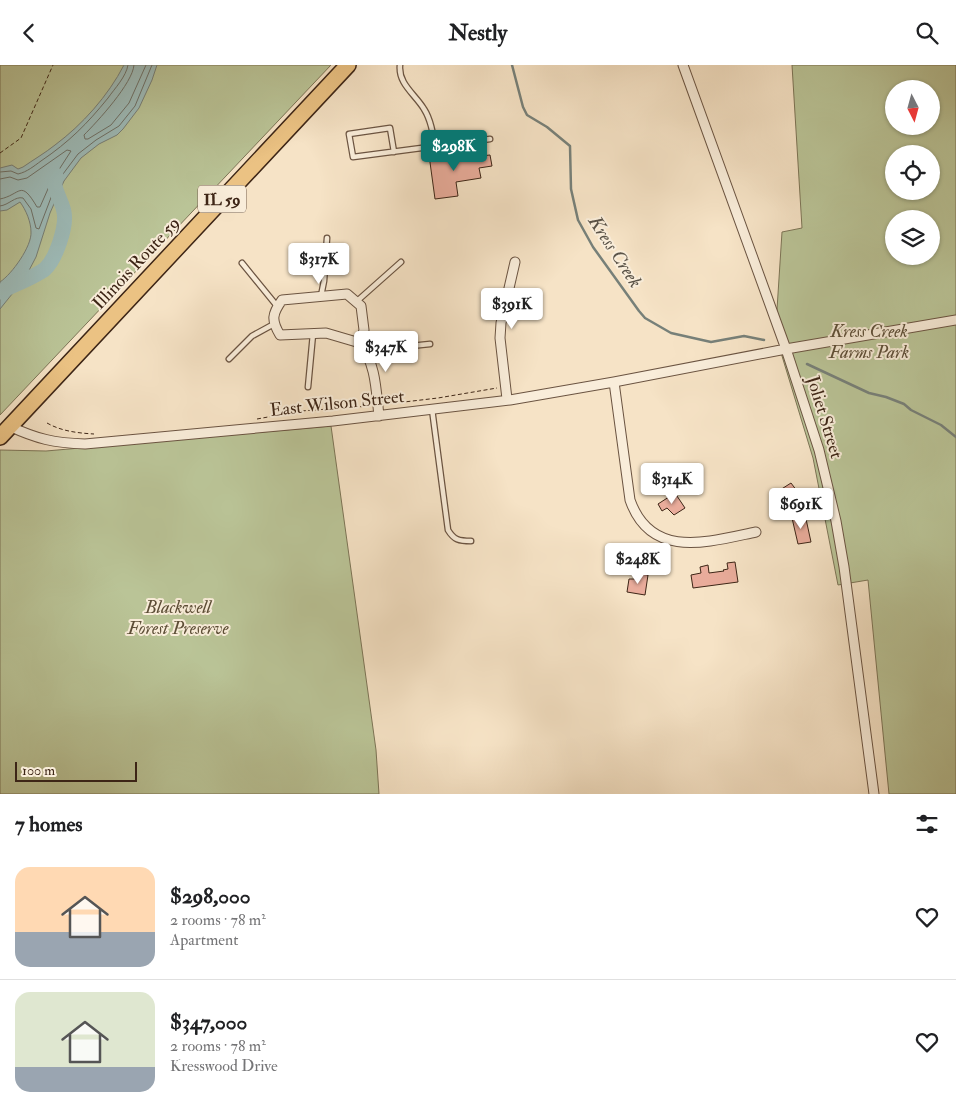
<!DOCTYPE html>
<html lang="en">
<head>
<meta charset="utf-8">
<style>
	:root { --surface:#fff; --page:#f6f6f6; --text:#202124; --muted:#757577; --line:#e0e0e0; --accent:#0f766e }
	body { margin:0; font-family:"IM FELL Double Pica",serif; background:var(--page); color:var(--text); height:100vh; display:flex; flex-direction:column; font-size:19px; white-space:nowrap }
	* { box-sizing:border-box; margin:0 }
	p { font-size:16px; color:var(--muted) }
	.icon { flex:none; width:28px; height:28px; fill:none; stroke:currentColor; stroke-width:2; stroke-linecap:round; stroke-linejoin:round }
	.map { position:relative; height:729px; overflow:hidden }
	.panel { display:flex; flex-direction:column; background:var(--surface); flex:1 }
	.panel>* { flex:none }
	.needle { width:32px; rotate:174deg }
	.buttons { position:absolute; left:885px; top:15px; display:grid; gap:10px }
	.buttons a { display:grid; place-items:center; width:55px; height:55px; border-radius:50%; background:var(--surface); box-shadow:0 1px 4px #0004; font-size:25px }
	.scale { position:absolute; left:15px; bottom:12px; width:122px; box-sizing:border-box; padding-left:5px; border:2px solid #3d2516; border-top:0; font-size:14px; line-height:18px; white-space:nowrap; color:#3d2516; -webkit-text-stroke:4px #f9edda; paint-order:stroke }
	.price { position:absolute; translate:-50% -42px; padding:0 11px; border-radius:5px; background:#fff; color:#222; font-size:16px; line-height:32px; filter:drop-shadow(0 1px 2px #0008) }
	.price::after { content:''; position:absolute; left:50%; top:30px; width:15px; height:11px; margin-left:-8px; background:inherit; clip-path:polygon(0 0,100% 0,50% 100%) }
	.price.active { background:var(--accent); color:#fff }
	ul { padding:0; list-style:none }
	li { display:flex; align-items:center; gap:15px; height:125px; padding:0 15px }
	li+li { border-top:1px solid var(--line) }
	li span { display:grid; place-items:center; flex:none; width:140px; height:100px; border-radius:15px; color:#555 }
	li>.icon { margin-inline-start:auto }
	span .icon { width:60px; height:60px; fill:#fffc; stroke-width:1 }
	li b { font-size:21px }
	h2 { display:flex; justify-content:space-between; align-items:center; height:60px; padding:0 15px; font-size:21px }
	header { display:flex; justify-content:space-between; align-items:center; height:65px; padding:0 15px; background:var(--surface); font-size:22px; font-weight:800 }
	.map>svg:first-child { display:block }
</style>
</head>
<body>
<header><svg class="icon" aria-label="back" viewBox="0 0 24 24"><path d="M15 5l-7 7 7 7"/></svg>Nestly<svg class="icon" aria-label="search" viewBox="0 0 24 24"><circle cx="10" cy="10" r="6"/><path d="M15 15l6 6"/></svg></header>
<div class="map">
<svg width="956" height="729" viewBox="0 0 956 729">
	<rect width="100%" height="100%" fill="#f6e3c6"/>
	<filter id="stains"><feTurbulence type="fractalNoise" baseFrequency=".004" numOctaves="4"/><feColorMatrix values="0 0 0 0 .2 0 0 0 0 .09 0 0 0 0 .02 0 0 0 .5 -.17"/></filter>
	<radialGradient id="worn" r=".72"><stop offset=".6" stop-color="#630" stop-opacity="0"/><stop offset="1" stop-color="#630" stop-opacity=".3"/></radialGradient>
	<path fill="#bac497" stroke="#7c7456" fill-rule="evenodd" d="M0,0h331l-331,350z
		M792,0h164v729h-67l-21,-214 -30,5 -25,-127 -31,-102 -6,-31 6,-93 20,-4zM894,24h37v37h-37zM894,89h37v37h-37zM894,154h37v37h-37z
		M331,361l45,324 3,44h-379v-344l46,1z"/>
	<path fill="#9ebdbb" stroke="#778079" d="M124,0h33l-5,15 -13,28 -16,21 -6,6 -18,9 -18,14 -17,23 -14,32 -14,44 -11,21 -25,31v-27c12,-8 32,-36 31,-50 0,-10 -5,-22 -11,-30l-13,8 -7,1v-43l12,-3 6,4 5,-2c10,-7 22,-14 32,-22 27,-20 53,-49 69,-80z"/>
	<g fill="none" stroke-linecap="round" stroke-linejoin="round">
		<path stroke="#6e7168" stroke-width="1" d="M134,0c-1,18 -37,57 -50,70l1,4h3l23,-14 18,-22 17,-38
			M0,107l11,-1 7,3c9,-2 16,-8 23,-13 28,-19 46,-37 67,-63 7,-10 18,-21 20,-33
			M0,114l10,-2 8,3 9,-2 40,-28 4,1 -20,31 -11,25h-3c-17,-29 -16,-12 -37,-8
			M0,141c9,-1 15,-10 23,-8l8,11 5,19 3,1 13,-34 8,-17 18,-24 18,-14 23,-14 16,-20 17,-41"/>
		<path stroke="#778079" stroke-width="2.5" d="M512,0l11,42 4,8 20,12 23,19 1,43 7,31 15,27 46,64 6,7 26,15 40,9 33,-6 20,4
			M807,299l62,29 17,4 18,7 7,6 30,15 15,12"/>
		<path stroke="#9ebdbb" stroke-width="15" d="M0,227c11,-6 37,-16 45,-23 11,-10 22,-43 19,-57 -2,-12 -13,-25 -8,-37"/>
	</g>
	<path fill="#e9ac9b" stroke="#3d2516" d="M451,86l2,8 37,-4 2,11 -13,2 2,10 -25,4 2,14 -23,3 -6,-44z
		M791,418l12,16 -15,12 -6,-8 5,-4 -7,-9z
		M675,428l10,15 -11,7 -7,-7 -5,3 -4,-7z
		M801,451l1,4 4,-1 5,23 -13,2 -6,-26z
		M735,497l3,20 -45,6 -2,-13 10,-2 -1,-6 8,-2 1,8 15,-2 -1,-1 5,-1 -1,-6z
		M640,509l8,1 -3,20 -18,-3 2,-13h10z"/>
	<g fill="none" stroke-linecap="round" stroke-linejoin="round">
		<defs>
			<path id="lane" d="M400,0c-2,19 15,29 24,44 7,11 9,25 11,38
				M394,87l-4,-24 -41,6 4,23 137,-18
				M242,198l35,43
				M321,231l3,-15 3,-43
				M356,237l45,-40
				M368,289l14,-5 48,-5
				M229,294l23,-23 22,-12
				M308,322l5,-53
				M432,344l16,121c6,10 11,11 23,11"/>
			<path id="street" d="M683,0l103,284 33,101 17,71 8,46 30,227
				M347,229l14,12 3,24 -4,13 -34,-10 -46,2c-9,-15 -8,-21 2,-35z
				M360,278c16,21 16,47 19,73
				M614,317l16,118c21,60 78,42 126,32
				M507,334l-7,-61 1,-15 14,-61
				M9,361c28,13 45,17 76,18l248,-23 177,-21 104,-18 172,-33 170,-29"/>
			<path id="primary" d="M0,372l348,-372"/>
		</defs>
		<use href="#lane" stroke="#6b5442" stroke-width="7"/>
		<use href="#street" stroke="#6b5442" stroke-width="11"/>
		<use href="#primary" stroke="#3d2516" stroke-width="18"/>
		<path stroke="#3d2516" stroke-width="1" stroke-dasharray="4 2.5" stroke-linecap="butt" d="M0,88l21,-15 32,-73
			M387,339l51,-6 59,-10
			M257,354l44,-8 69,-5
			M47,358c14,8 30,10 47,11"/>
		<use href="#lane" stroke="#f9edda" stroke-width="4.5"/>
		<use href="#street" stroke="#f9edda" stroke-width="9"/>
		<use href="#primary" stroke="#ebc283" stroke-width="15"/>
	</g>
	<g text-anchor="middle" stroke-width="4" stroke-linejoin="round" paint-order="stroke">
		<rect fill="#f9edda" stroke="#756151" stroke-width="1" x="198" y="120.5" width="48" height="27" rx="4"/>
		<g font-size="16" font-weight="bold" fill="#3d2516">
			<text x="222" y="140">IL 59</text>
		</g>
		<g font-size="18" fill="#3d2516" stroke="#f9edda">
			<text transform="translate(136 198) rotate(-47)" y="6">Illinois Route 59</text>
			<text transform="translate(337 338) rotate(-6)" y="6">East Wilson Street</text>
			<text transform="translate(825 352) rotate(73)" y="6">Joliet Street</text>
		</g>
		<g font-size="18" font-style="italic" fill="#5c4d36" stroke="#f9edda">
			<text x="869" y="272">Kress Creek<tspan x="869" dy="21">Farms Park</tspan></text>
			<text x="178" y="548">Blackwell<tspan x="178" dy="21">Forest Preserve</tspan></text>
		</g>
		<g font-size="19" font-style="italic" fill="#5a5348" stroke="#f9edda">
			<text transform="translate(616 186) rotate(57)" y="7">Kress Creek</text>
		</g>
	</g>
	<rect width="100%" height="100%" filter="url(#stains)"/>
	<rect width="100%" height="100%" fill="url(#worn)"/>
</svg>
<div class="buttons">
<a><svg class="needle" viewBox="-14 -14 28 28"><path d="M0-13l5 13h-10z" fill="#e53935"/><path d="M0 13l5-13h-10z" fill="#757577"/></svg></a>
<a><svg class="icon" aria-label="locate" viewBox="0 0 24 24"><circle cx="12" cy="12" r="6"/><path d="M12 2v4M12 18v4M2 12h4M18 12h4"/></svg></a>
<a><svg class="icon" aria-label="layers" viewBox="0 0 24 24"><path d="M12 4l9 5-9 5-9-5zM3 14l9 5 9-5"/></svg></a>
</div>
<div class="scale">100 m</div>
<b class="price active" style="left:454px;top:107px">$298K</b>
<b class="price" style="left:319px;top:220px">$317K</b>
<b class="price" style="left:512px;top:265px">$391K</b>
<b class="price" style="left:386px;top:308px">$347K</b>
<b class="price" style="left:672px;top:440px">$314K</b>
<b class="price" style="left:801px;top:465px">$691K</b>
<b class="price" style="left:638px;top:520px">$248K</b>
</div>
<section class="panel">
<h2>7 homes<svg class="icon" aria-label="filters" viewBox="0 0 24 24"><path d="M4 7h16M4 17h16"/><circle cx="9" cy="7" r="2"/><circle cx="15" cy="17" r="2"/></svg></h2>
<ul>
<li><span style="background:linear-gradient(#ffd9b3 65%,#9aa5b1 0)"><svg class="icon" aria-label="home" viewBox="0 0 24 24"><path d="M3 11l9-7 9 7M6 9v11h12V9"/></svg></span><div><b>$298,000</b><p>2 rooms · 78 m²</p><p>Apartment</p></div><svg class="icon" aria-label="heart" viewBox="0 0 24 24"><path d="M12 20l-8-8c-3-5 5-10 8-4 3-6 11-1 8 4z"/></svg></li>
<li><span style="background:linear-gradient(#dfe7d0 75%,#9aa5b1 0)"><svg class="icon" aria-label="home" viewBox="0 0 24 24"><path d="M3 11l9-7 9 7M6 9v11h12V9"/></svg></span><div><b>$347,000</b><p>2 rooms · 78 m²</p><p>Kresswood Drive</p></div><svg class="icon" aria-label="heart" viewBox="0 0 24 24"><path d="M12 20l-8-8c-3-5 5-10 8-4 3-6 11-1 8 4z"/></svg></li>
</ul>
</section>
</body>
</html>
